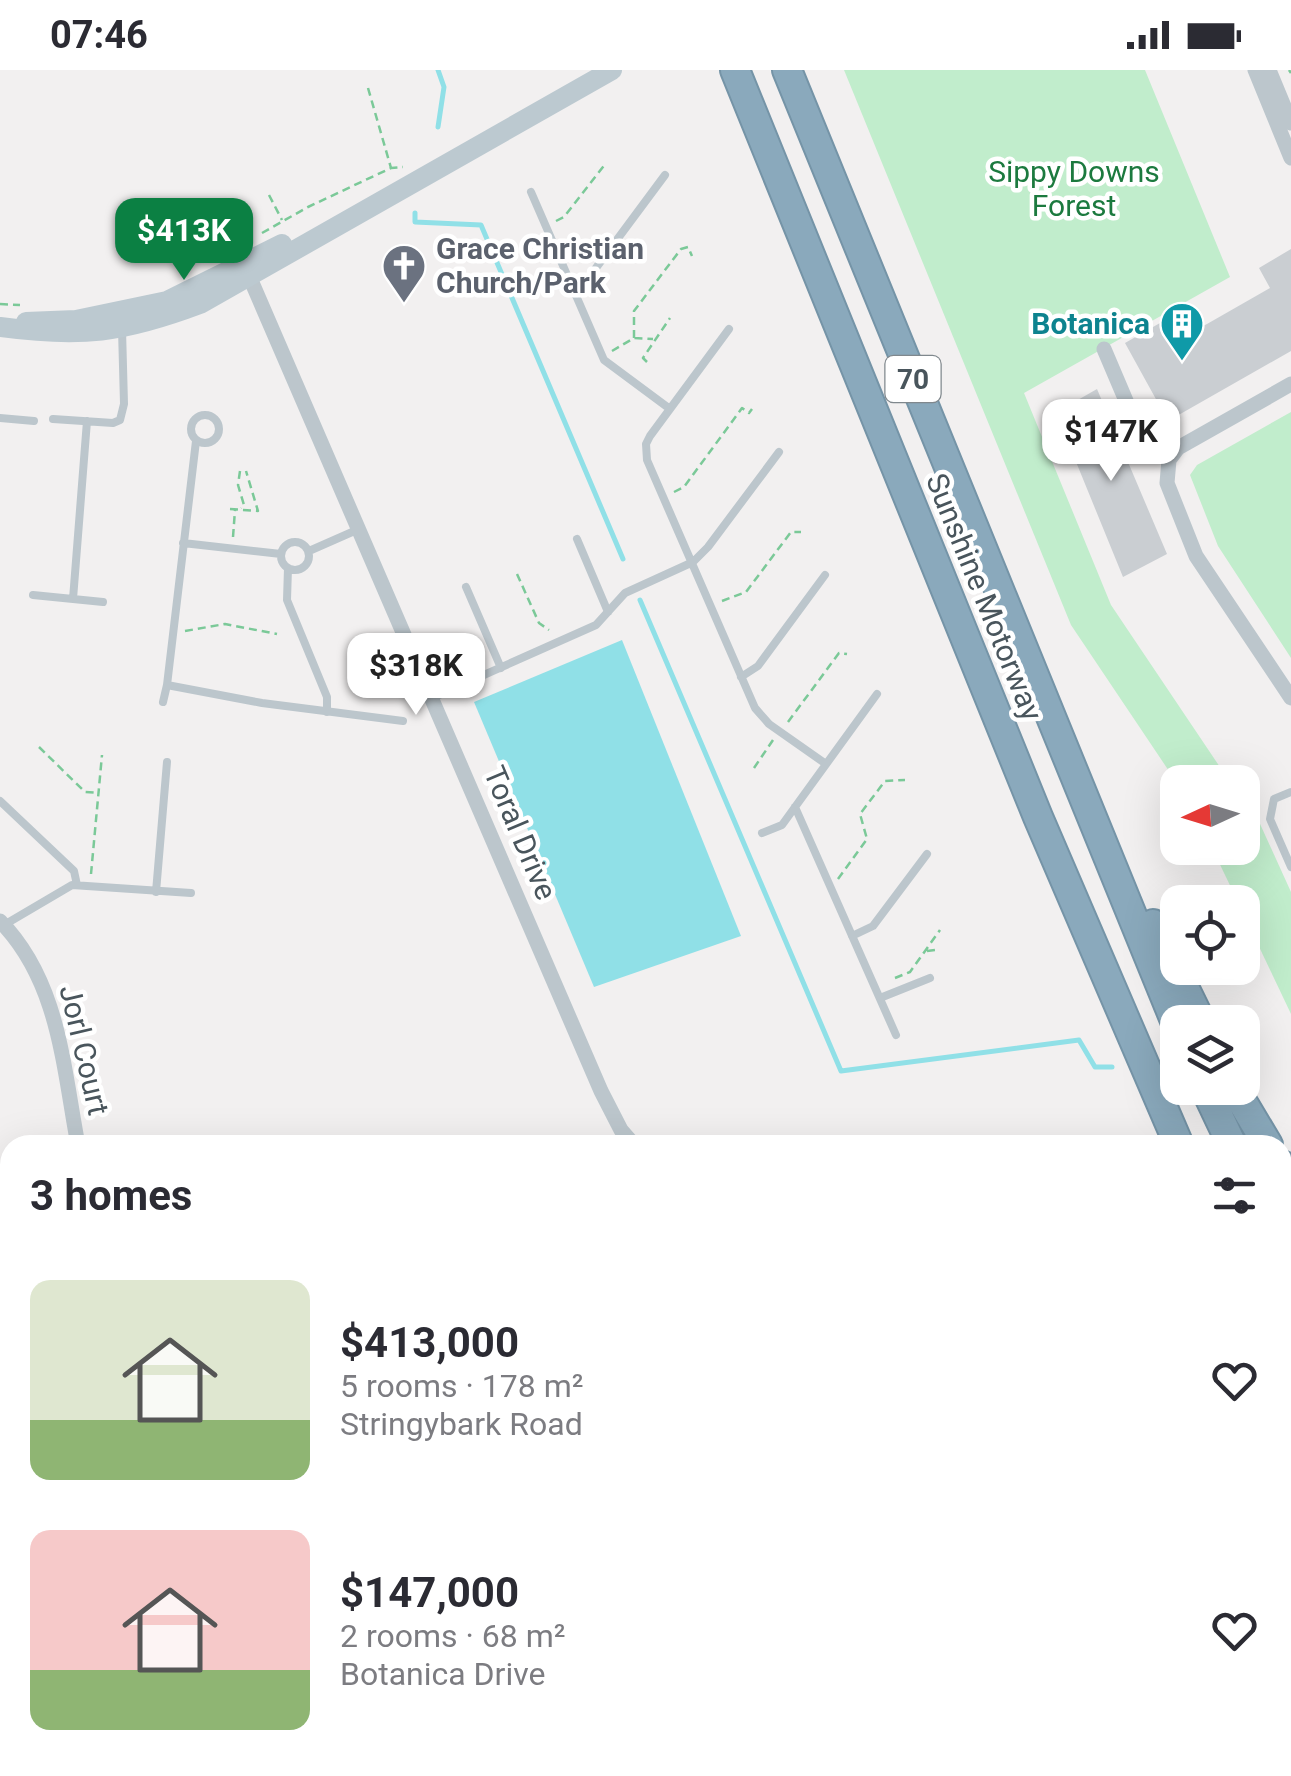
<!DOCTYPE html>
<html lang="en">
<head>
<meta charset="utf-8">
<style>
	:root { --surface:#fff; --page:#f2f2f3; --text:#2b2b33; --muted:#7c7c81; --accent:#0b8043 }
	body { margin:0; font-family:Roboto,sans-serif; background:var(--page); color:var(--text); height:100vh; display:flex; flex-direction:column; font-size:38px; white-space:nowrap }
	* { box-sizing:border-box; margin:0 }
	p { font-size:32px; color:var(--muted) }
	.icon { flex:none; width:55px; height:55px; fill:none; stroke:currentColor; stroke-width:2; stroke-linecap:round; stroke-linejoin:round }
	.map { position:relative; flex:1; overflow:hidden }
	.panel { position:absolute; left:0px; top:1065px; width:1292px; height:642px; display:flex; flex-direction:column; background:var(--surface); border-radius:30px 30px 0 0; box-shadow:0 10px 40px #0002 }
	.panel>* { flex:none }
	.needle { width:65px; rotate:266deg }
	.controls { position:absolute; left:1160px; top:695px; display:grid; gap:20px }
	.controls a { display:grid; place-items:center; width:100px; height:100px; border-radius:20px; background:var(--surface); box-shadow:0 10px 40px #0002; font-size:50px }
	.price { position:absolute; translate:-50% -85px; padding:0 22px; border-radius:20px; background:#fff; color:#222; font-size:32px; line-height:65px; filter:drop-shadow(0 2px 5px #0008) }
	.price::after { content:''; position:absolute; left:50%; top:60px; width:30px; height:22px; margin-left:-15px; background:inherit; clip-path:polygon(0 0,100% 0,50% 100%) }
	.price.current { background:var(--accent); color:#fff }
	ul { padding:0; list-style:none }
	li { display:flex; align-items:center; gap:30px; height:250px; padding:0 30px }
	li span { display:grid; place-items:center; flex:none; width:280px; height:200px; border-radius:20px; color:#555 }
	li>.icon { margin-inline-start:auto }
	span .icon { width:120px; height:120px; fill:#fffc; stroke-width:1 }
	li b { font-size:42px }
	h2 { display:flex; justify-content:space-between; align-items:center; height:120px; padding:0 30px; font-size:42px }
	.status { display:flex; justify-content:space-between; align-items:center; height:70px; padding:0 50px; background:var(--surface); direction:ltr }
	.status svg { height:28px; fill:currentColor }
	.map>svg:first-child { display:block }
</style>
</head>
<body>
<div class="status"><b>07:46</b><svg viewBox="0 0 49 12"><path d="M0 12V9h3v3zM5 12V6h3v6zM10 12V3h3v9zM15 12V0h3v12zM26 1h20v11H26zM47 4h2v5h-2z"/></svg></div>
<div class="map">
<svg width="1291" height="1706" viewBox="0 0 1291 1706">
	<rect width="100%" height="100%" fill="#f2f0f0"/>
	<path fill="#c1edcc" d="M844,0h301l85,207 -206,116 87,212 119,177 -53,1 -106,-158z
		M1291,342v246l-73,-112 -28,-71 7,-10z
		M1246,723l45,99v122l-48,-101 -1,-11h-4l-26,-54h30l1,-54z"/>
	<path fill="#90e0e7" d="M622,570l119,296 -147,51 -120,-285z"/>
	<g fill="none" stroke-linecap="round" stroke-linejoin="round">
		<path stroke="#90e0e7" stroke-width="5" d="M438,0l6,17 -6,40
			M415,143v9l66,3 142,334
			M640,530l201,471 238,-31 16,27h17
			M1029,1706l1,-8"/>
	</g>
	<path fill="#caced2" d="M1291,179v102l-123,70 -43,-78 35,-20 11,19 36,-18 63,-36 -11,-20z
		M1097,319l70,165 -44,23 -62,-152 1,-16z"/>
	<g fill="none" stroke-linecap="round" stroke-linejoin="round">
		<defs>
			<path id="highway" d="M735,0l303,747 141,328
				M787,0l391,958
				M1153,854l48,98
				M1205,1018l27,57
				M1234,1018l34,57
				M1282,1095l9,12
				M1282,1166l9,15
				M1282,1265l9,13
				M1282,1385l9,22"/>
		</defs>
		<use href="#highway" stroke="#7594a7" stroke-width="32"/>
		<path stroke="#7bc998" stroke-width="2.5" stroke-dasharray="8 5" stroke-linecap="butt" d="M1289,0l2,3
			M368,18l23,80
			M269,125l13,25
			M556,151l8,-4 42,-54
			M262,163l46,-26 83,-39 12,-1
			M0,234l20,1
			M634,268v-27l47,-62 7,-2 4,9
			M612,281l22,-13 19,1
			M647,292l-4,-4 27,-40
			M240,401l-2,14 6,20 -3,3
			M674,422l10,-5 58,-79 7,5 3,-4
			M230,439l28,2 -12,-40
			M233,467l2,-27
			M517,504l22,49 10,7
			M722,531l24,-9 45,-60h10
			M185,561l40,-7 52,10
			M788,652l51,-69 8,1
			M39,677l46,45 14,1
			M754,698l19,-28
			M91,804l11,-119
			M838,809l29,-40 -7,-25 25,-33 20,-1
			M927,881l9,-1
			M895,908l15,-6 30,-42
			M280,1698l3,8"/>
		<path stroke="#bcc6cc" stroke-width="8" d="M531,122l73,168 66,49
			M573,218l17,-12 75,-101
			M729,259l-79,107 -4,8 1,16 108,248 14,16 57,40
			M191 359a14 14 0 1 1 28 0a14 14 0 1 1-28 0Z
			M0,348l34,3
			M53,349l60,4 7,-3 4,-16 -2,-75
			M577,469l31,73
			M281 486a14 14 0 1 1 28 0a14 14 0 1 1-28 0Z
			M183,473l98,11
			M309,481l50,-22
			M288,498l-1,32 40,97v15
			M466,517l35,81
			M33,525l70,7
			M73,529l14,-178
			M741,607l17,-11 67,-91
			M167,615l95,18 141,18
			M432,628l164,-73 29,-32 68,-31 15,-15 71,-95
			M163,632l4,-17 29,-244
			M1291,722l-17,7 -4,20 21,48
			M0,731l74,70 3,14
			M795,737l101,228
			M762,763l20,-8 95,-131
			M156,822l11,-130
			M4,855l68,-40 119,8
			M852,866l21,-10 54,-72
			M880,928l50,-20"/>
		<path stroke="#bcc6cc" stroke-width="15" d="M1255,0l36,88
			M1269,0l22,53
			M247,201l354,820 20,39 13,15
			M1104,279l37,87 8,11 20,13
			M1291,314l-113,64 -9,12 -2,23 29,73 95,142
			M0,851c59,60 63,145 78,224"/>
		<path stroke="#bcc9d0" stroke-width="20" d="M26,252l50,-2 91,-19 115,-57
			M0,257c81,11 123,6 200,-23l412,-234"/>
		<use href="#highway" stroke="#8aa9bc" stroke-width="28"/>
	</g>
	<defs>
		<symbol id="church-pin" viewBox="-11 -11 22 30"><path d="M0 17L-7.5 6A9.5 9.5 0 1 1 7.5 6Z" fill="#6b7280" stroke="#fff"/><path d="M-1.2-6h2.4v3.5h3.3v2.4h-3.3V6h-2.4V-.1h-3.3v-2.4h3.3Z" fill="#fff"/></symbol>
		<symbol id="building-pin" viewBox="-11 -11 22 30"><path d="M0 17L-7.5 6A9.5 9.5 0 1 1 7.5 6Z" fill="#0f9aa8" stroke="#fff"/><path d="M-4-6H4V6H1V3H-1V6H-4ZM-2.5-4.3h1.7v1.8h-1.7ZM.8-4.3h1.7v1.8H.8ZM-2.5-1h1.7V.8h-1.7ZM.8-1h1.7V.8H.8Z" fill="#fff"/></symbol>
	</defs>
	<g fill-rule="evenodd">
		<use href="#church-pin" x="379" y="171" width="50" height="68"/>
		<use href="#building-pin" x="1157" y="229" width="50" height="68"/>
	</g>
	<g text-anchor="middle" stroke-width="9" stroke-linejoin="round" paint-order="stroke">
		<rect fill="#fff" stroke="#80888d" stroke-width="2.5" x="885.5" y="286" width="55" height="46" rx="8"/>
		<g font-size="28" font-weight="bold" fill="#49555c">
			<text x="913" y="319">70</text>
		</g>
		<g font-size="30" fill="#1c7a3f" stroke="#fff">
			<text x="1074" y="112">Sippy Downs<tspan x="1074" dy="34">Forest</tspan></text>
		</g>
		<g font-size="30" font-weight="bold" fill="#5b616d" stroke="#fff" text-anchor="start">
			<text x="436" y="189">Grace Christian<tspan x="436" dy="34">Church/Park</tspan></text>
		</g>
		<g font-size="30" font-weight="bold" fill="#0d838f" stroke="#fff" text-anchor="end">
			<text x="1150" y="264">Botanica</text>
		</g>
		<g font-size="30" fill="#49555c" stroke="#fff">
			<text transform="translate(984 527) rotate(68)" y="10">Sunshine Motorway</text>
			<text transform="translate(520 763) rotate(67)" y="10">Toral Drive</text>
			<text transform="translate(84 980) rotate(77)" y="10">Jorl Court</text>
		</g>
	</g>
</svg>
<div class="controls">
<a><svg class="needle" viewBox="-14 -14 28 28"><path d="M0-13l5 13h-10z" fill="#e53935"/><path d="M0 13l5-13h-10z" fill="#7c7c81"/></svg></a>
<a><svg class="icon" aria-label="locate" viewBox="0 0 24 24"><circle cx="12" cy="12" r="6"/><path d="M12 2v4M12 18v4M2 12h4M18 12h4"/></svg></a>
<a><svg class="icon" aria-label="layers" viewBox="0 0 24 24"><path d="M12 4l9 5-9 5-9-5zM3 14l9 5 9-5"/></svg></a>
</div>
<b class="price current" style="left:184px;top:213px">$413K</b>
<b class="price" style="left:1111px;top:414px">$147K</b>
<b class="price" style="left:416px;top:648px">$318K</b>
<section class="panel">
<h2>3 homes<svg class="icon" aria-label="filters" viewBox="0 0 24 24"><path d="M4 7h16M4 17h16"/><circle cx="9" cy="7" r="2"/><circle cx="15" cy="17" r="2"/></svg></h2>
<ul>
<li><span style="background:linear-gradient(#dfe7d0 70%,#8fb573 0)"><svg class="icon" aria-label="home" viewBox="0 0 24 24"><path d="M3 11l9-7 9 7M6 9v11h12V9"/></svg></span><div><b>$413,000</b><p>5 rooms · 178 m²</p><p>Stringybark Road</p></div><svg class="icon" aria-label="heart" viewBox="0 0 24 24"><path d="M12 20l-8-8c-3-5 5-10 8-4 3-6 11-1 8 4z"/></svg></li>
<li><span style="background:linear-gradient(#f6c9c9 70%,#8fb573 0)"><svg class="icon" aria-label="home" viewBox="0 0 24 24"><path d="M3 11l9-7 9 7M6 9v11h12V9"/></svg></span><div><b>$147,000</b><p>2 rooms · 68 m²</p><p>Botanica Drive</p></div><svg class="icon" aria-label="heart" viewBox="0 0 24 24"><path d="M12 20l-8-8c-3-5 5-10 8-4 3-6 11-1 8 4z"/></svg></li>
</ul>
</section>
</div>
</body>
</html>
